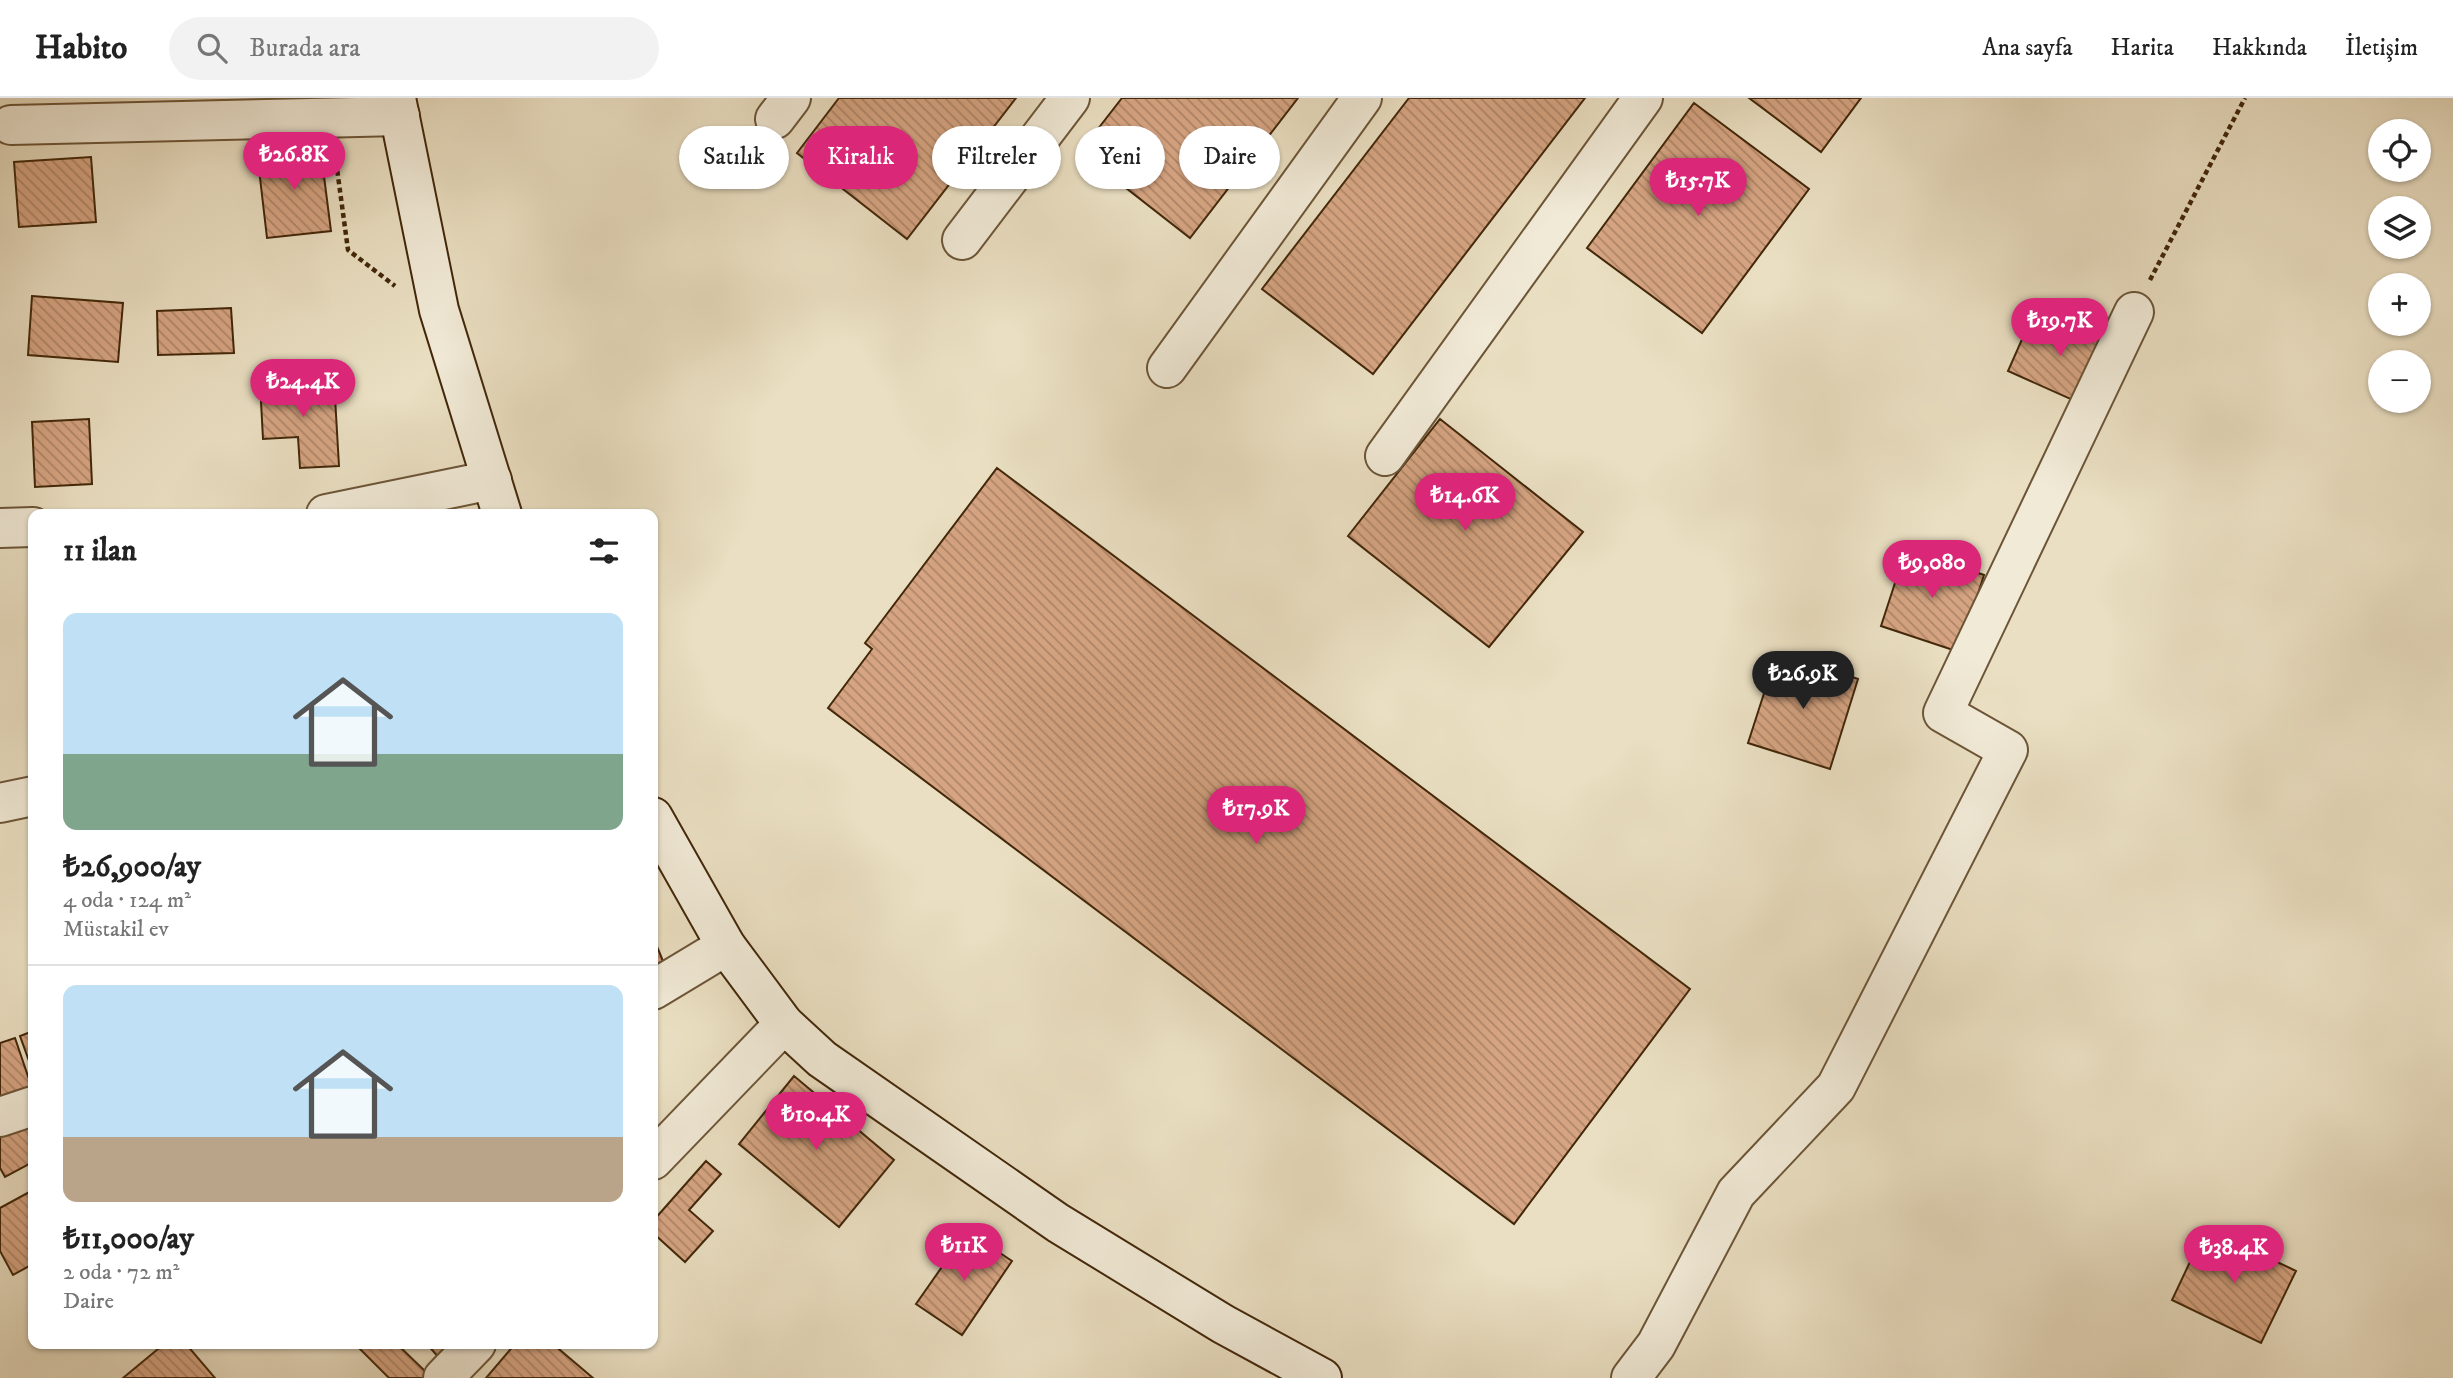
<!DOCTYPE html>
<html lang="tr">
<head>
<meta charset="utf-8">
<style>
	:root { --surface:#fff; --page:#f2f2f2; --text:#222; --muted:#767676; --line:#e0e0e0; --accent:#db2777 }
	body { margin:0; font-family:"IM FELL DW Pica",serif; background:var(--page); color:var(--text); height:100vh; display:flex; flex-direction:column; font-size:26px; white-space:nowrap }
	* { box-sizing:border-box; margin:0 }
	p { font-size:23px; color:var(--muted) }
	.icon { flex:none; width:38px; height:38px; fill:none; stroke:currentColor; stroke-width:2; stroke-linecap:round; stroke-linejoin:round }
	.map { position:relative; flex:1; overflow:hidden }
	.drawer { position:absolute; left:28px; top:411px; width:630px; height:840px; display:flex; flex-direction:column; background:var(--surface); border-radius:14px; box-shadow:0 2px 5px #0004 }
	.drawer>* { flex:none }
	.top-card { position:absolute; left:679px; top:28px; width:665px; height:63px; display:flex; gap:14px }
	.tools { position:absolute; left:2368px; top:21px; display:grid; gap:14px }
	.tools a { display:grid; place-items:center; width:63px; height:63px; border-radius:50%; background:var(--surface); box-shadow:0 2px 5px #0004; font-size:35px }
	.price { position:absolute; translate:-50% -60px; padding:0 16px; border-radius:24px; background:var(--accent); color:#fff; font-size:23px; line-height:46px; filter:drop-shadow(0 2px 4px #0008) }
	.price::after { content:''; position:absolute; left:50%; top:42px; width:21px; height:16px; margin-left:-10px; background:inherit; clip-path:polygon(0 0,100% 0,50% 100%) }
	.price.selected { background:#222; color:#fff }
	ul { padding:0; list-style:none }
	li { display:grid; align-content:center; gap:14px; height:371px; padding:0 35px }
	li+li { border-top:2px solid var(--line) }
	li span { display:grid; place-items:center; height:217px; border-radius:14px; color:#555 }
	li>.icon { margin-inline-start:auto }
	span .icon { width:126px; height:126px; fill:#fffc; stroke-width:1 }
	li b { font-size:30px }
	h2 { display:flex; justify-content:space-between; align-items:center; height:84px; padding:0 35px; font-size:30px }
	.chip { padding:0 24px; border-radius:32px; background:var(--surface); box-shadow:0 2px 5px #0004; font-size:24px; line-height:63px }
	.chip.selected { background:var(--accent); color:#fff }
	header { display:flex; align-items:center; gap:42px; box-sizing:border-box; height:98px; padding:0 35px; background:var(--surface); border-bottom:2px solid var(--line) }
	header strong { font-size:33px }
	nav { display:flex; gap:38px; margin-inline-start:auto; font-size:24px }
	.search { width:490px; height:63px; background:var(--page); display:flex; align-items:center; gap:18px; box-sizing:border-box; padding:0 24px; border-radius:38px; color:var(--muted); font-size:26px }
	.map>svg:first-child { display:block }
</style>
</head>
<body>
<header>
<strong>Habito</strong>
<div class="search"><svg class="icon" aria-label="search" viewBox="0 0 24 24"><circle cx="10" cy="10" r="6"/><path d="M15 15l6 6"/></svg>Burada ara</div>
<nav><a>Ana sayfa</a><a>Harita</a><a>Hakkında</a><a>İletişim</a></nav>
</header>
<div class="map">
<svg width="2453" height="1280" viewBox="0 0 2453 1280">
	<defs>
		<pattern id="building-back-hatch" width="6" height="6" patternUnits="userSpaceOnUse" patternTransform="scale(1.75)"><rect width="6" height="6" fill="#d6a482"/><path d="M-1 5l2 2M0 0l6 6M5-1l2 2" fill="none" stroke="#af8669"/></pattern>
	</defs>
	<rect width="100%" height="100%" fill="#eadfc2"/>
	<filter id="stains"><feTurbulence type="fractalNoise" baseFrequency=".00286" numOctaves="4"/><feColorMatrix values="0 0 0 0 .2 0 0 0 0 .09 0 0 0 0 .02 0 0 0 .5 -.17"/></filter>
	<radialGradient id="worn" r=".72"><stop offset=".6" stop-color="#630" stop-opacity="0"/><stop offset="1" stop-color="#630" stop-opacity=".3"/></radialGradient>
	<path fill="url(#building-back-hatch)" stroke="#422709" stroke-width="2" d="M839,0h177l-109,141 -110,-86z
		M1122,0h176l-108,140 -110,-86z
		M1409,0h176l-212,276 -111,-85z
		M1749,0h112l-40,54z
		M1694,5l115,86 -107,144 -115,-85z
		M320,47l11,86 -64,7 -10,-86z
		M91,59l5,65 -77,5 -5,-65z
		M32,198l91,7 -5,59 -90,-7z
		M231,210l3,45 -76,2 -1,-44z
		M2035,212l76,34 -27,61 -76,-34z
		M334,282l5,86 -39,2 -2,-31 -35,2 -3,-56z
		M89,321l3,65 -57,3 -3,-65z
		M1440,321l143,113 -94,115 -141,-111z
		M997,370l693,521 -176,235 -686,-516 44,-59 -7,-6z
		M1906,451l78,26 -25,77 -78,-26z
		M1777,555l81,26 -28,90 -82,-26z
		M653,839l10,24 -10,5z
		M33,933v41l-13,-36z
		M15,940l18,53 -33,14v-62z
		M794,978l100,84 -55,67 -100,-83z
		M33,1016v48l-28,15 -5,-9v-35z
		M706,1063l15,13 -32,36 24,21 -28,31 -32,-29v-12z
		M33,1092v74l-20,11 -13,-24v-43z
		M2206,1130l90,43 -35,72 -89,-43z
		M967,1133l45,30 -50,74 -46,-31z
		M164,1246h22l29,34h-92z
		M355,1246h42l31,30 -4,4h-35z
		M427,1246h28l-17,13z
		M515,1246h38l40,34h-107z"/>
	<g fill="none" stroke-linecap="round" stroke-linejoin="round">
		<defs>
			<path id="street" d="M775,21l16,-21
				M11,27l389,-9
				M962,142l108,-142
				M1167,270l195,-270
				M1385,358l258,-358
				M326,416l166,-34
				M0,430l33,-1
				M0,705l33,-7
				M653,892l73,-44
				M0,1019l33,-11
				M653,1062l131,-136
				M443,1280l33,-34
				M1631,1280l25,-33 80,-152 100,-106 172,-337 -65,-37 191,-401"/>
			<path id="secondary" d="M396,0l43,212 63,204
				M653,719l73,129 58,78 38,35 236,164 165,101 99,54"/>
		</defs>
		<use href="#street" stroke="#6c5537" stroke-width="42"/>
		<use href="#secondary" stroke="#422709" stroke-width="42"/>
		<path stroke="#422709" stroke-width="4.5" stroke-dasharray="5 3.5" stroke-linecap="butt" d="M335,56l13,96 47,36
			M2150,182l95,-182"/>
		<use href="#street" stroke="#f1ead7" stroke-width="38"/>
		<use href="#secondary" stroke="#f1ead7" stroke-width="38"/>
	</g>
	<rect width="100%" height="100%" filter="url(#stains)"/>
	<rect width="100%" height="100%" fill="url(#worn)"/>
</svg>
<div class="tools">
<a><svg class="icon" aria-label="locate" viewBox="0 0 24 24"><circle cx="12" cy="12" r="6"/><path d="M12 2v4M12 18v4M2 12h4M18 12h4"/></svg></a>
<a><svg class="icon" aria-label="layers" viewBox="0 0 24 24"><path d="M12 4l9 5-9 5-9-5zM3 14l9 5 9-5"/></svg></a>
<a>+</a>
<a>−</a>
</div>
<b class="price" style="left:294px;top:94px">₺26.8K</b>
<b class="price" style="left:1698px;top:120px">₺15.7K</b>
<b class="price" style="left:2060px;top:260px">₺19.7K</b>
<b class="price" style="left:303px;top:321px">₺24.4K</b>
<b class="price" style="left:1465px;top:435px">₺14.6K</b>
<b class="price" style="left:1932px;top:502px">₺9,080</b>
<b class="price selected" style="left:1803px;top:613px">₺26.9K</b>
<b class="price" style="left:1256px;top:748px">₺17.9K</b>
<b class="price" style="left:816px;top:1054px">₺10.4K</b>
<b class="price" style="left:964px;top:1185px">₺11K</b>
<b class="price" style="left:2234px;top:1187px">₺38.4K</b>
<div class="top-card">
<a class="chip">Satılık</a>
<a class="chip selected">Kiralık</a>
<a class="chip">Filtreler</a>
<a class="chip">Yeni</a>
<a class="chip">Daire</a>
</div>
<section class="drawer">
<h2>11 ilan<svg class="icon" aria-label="filters" viewBox="0 0 24 24"><path d="M4 7h16M4 17h16"/><circle cx="9" cy="7" r="2"/><circle cx="15" cy="17" r="2"/></svg></h2>
<ul>
<li><span style="background:linear-gradient(#bfe0f5 65%,#7fa58c 0)"><svg class="icon" aria-label="home" viewBox="0 0 24 24"><path d="M3 11l9-7 9 7M6 9v11h12V9"/></svg></span><div><b>₺26,900/ay</b><p>4 oda · 124 m²</p><p>Müstakil ev</p></div></li>
<li><span style="background:linear-gradient(#bfe0f5 70%,#b9a48a 0)"><svg class="icon" aria-label="home" viewBox="0 0 24 24"><path d="M3 11l9-7 9 7M6 9v11h12V9"/></svg></span><div><b>₺11,000/ay</b><p>2 oda · 72 m²</p><p>Daire</p></div></li>
</ul>
</section>
</div>
</body>
</html>
